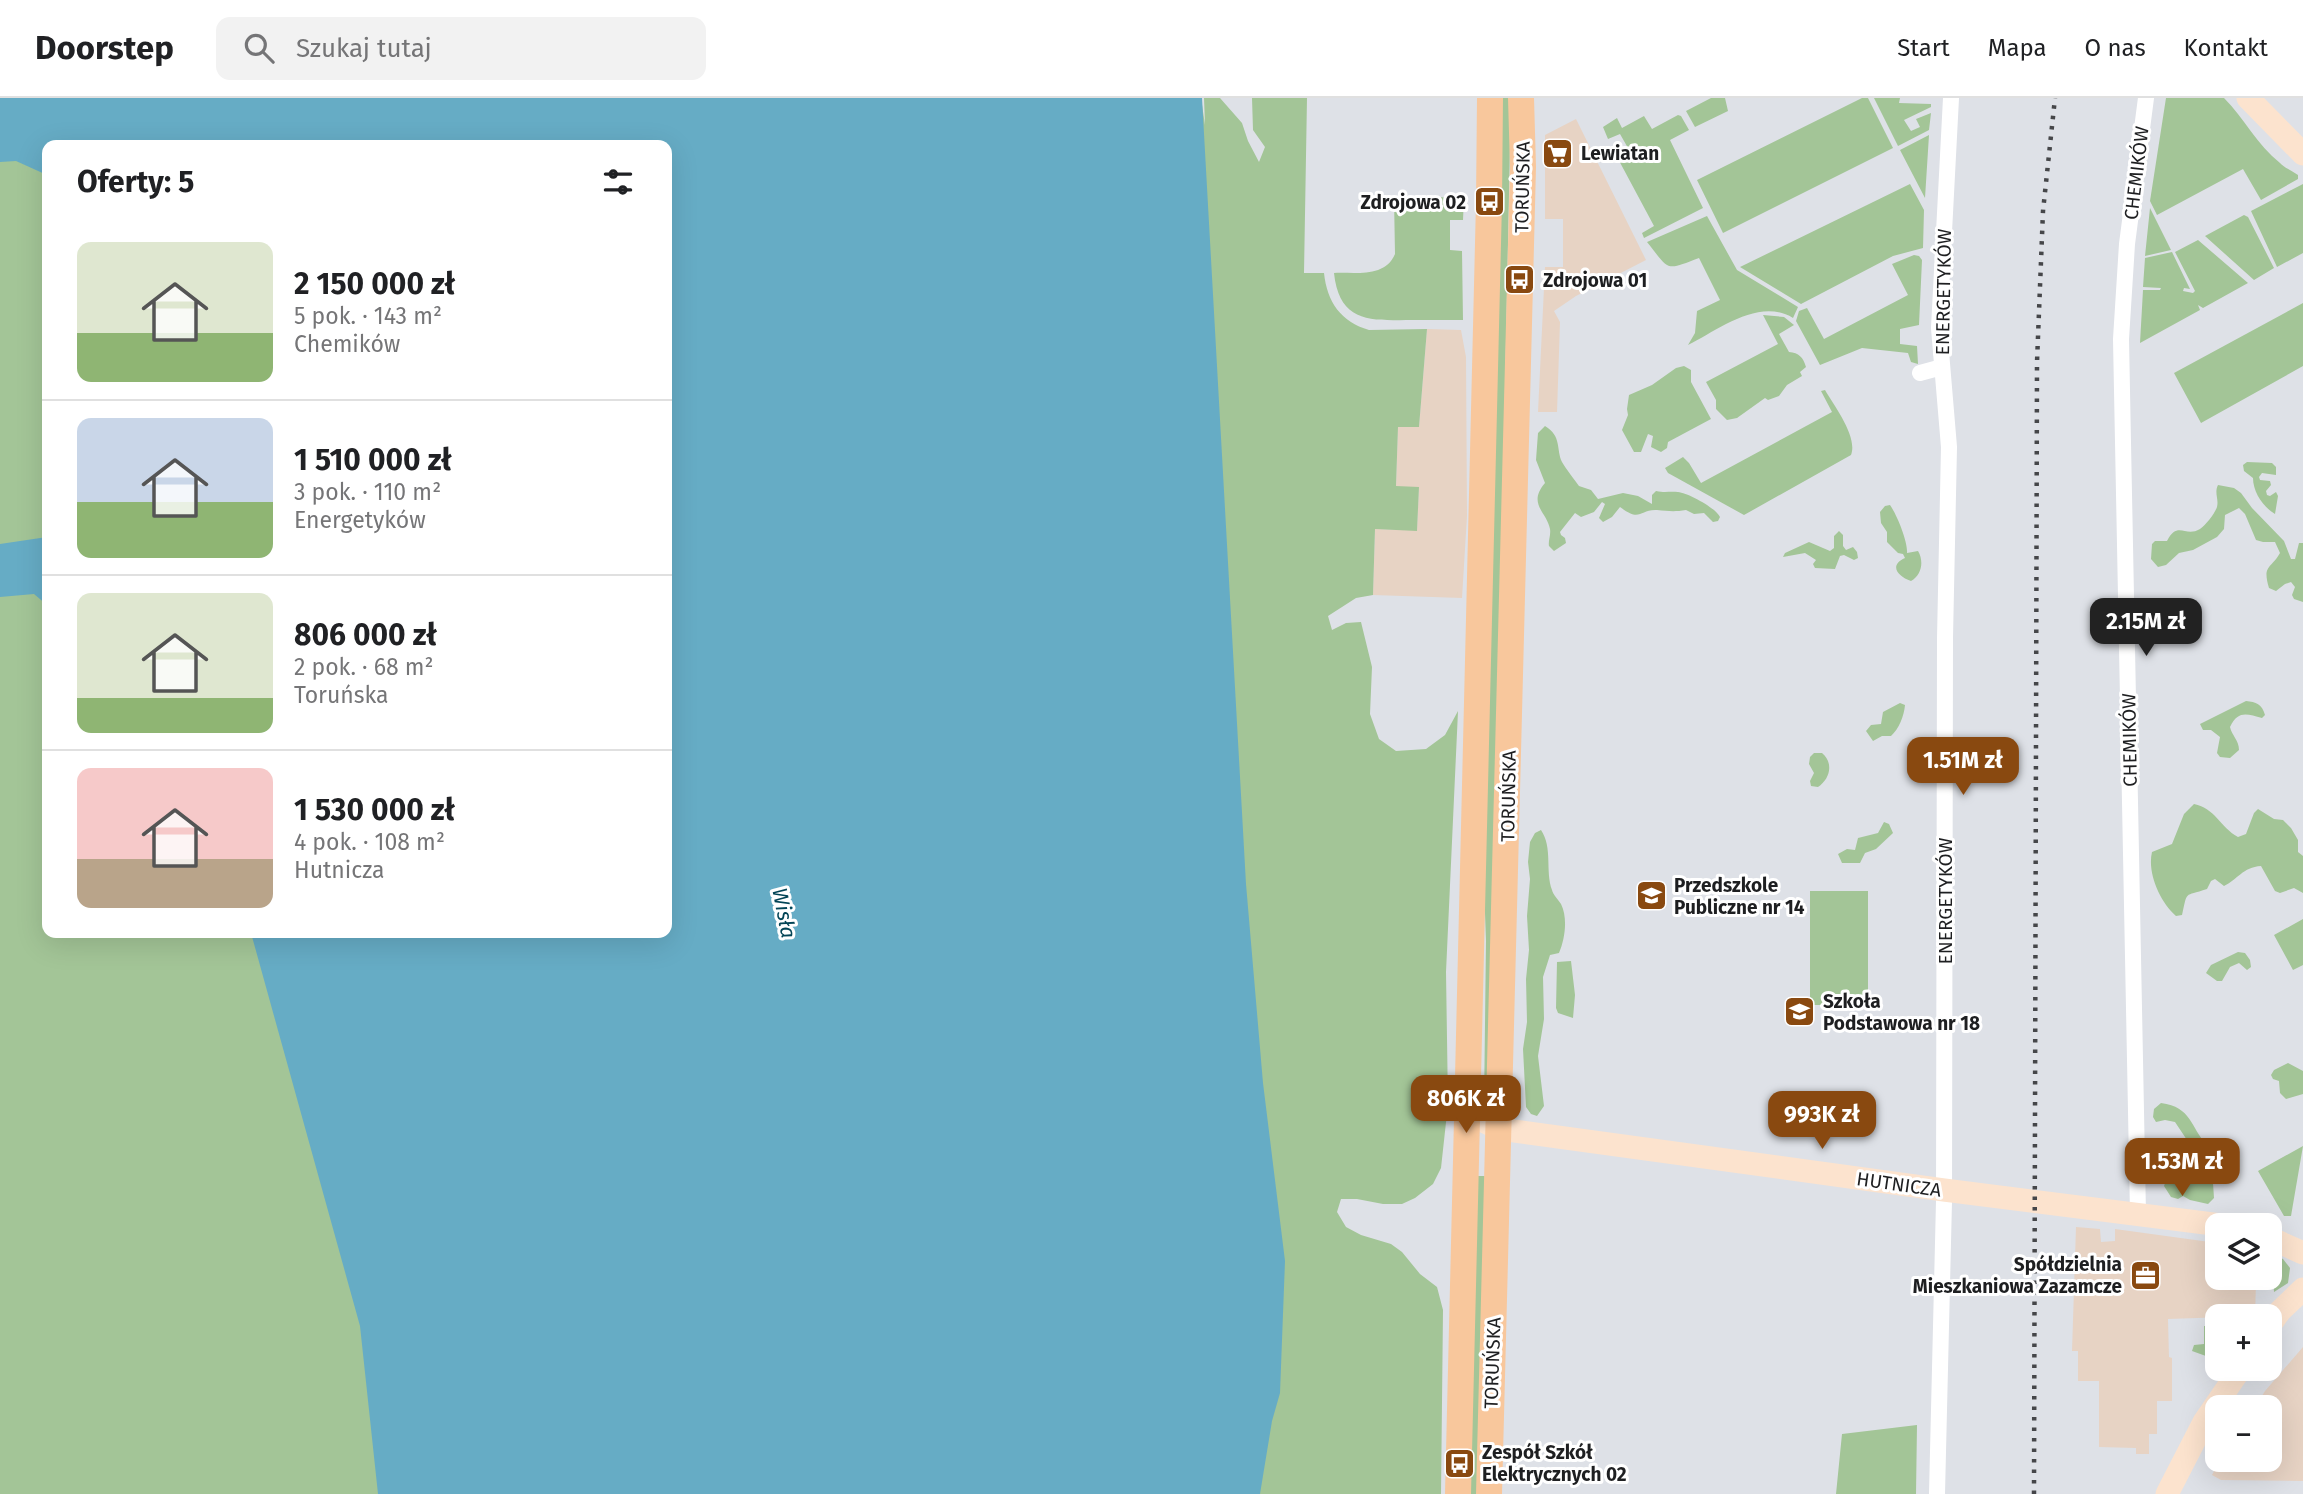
<!DOCTYPE html>
<html lang="pl">
<head>
<meta charset="utf-8">
<style>
	:root { --surface:#fff; --page:#f2f2f2; --text:#202124; --muted:#757577; --line:#e0e0e0; --accent:#894910 }
	body { margin:0; font-family:"Fira Sans",sans-serif; background:var(--page); color:var(--text); height:100vh; display:flex; flex-direction:column; font-size:26px; white-space:nowrap }
	* { box-sizing:border-box; margin:0 }
	p { font-size:23px; color:var(--muted) }
	.icon { flex:none; width:38px; height:38px; fill:none; stroke:currentColor; stroke-width:2; stroke-linecap:round; stroke-linejoin:round }
	.map { position:relative; flex:1; overflow:hidden }
	.sheet { position:absolute; left:42px; top:42px; width:630px; height:798px; display:flex; flex-direction:column; background:var(--surface); border-radius:14px; box-shadow:0 7px 28px #0002 }
	.sheet>* { flex:none }
	.controls { position:absolute; left:2205px; top:1115px; display:grid; gap:14px }
	.controls a { display:grid; place-items:center; width:77px; height:77px; border-radius:14px; background:var(--surface); box-shadow:0 7px 28px #0002; font-size:35px }
	.price { position:absolute; translate:-50% -60px; padding:0 16px; border-radius:14px; background:var(--accent); color:#fff; font-size:23px; line-height:46px; filter:drop-shadow(0 2px 4px #0008) }
	.price::after { content:''; position:absolute; left:50%; top:42px; width:21px; height:16px; margin-left:-10px; background:inherit; clip-path:polygon(0 0,100% 0,50% 100%) }
	.price.selected { background:#222; color:#fff }
	ul { padding:0; list-style:none }
	li { display:flex; align-items:center; gap:21px; height:175px; padding:0 35px }
	li+li { border-top:2px solid var(--line) }
	li span { display:grid; place-items:center; flex:none; width:196px; height:140px; border-radius:14px; color:#555 }
	li>.icon { margin-inline-start:auto }
	span .icon { width:84px; height:84px; fill:#fffc; stroke-width:1 }
	li b { font-size:30px }
	h2 { display:flex; justify-content:space-between; align-items:center; height:84px; padding:0 35px; font-size:30px }
	header { display:flex; align-items:center; gap:42px; box-sizing:border-box; height:98px; padding:0 35px; background:var(--surface); border-bottom:2px solid var(--line) }
	header strong { font-size:33px }
	nav { display:flex; gap:38px; margin-inline-start:auto; font-size:24px }
	.search { width:490px; height:63px; background:var(--page); display:flex; align-items:center; gap:18px; box-sizing:border-box; padding:0 24px; border-radius:14px; color:var(--muted); font-size:26px }
	.map>svg:first-child { display:block }
</style>
</head>
<body>
<header>
<strong>Doorstep</strong>
<div class="search"><svg class="icon" aria-label="search" viewBox="0 0 24 24"><circle cx="10" cy="10" r="6"/><path d="M15 15l6 6"/></svg>Szukaj tutaj</div>
<nav><a>Start</a><a>Mapa</a><a>O nas</a><a>Kontakt</a></nav>
</header>
<div class="map">
<svg width="2303" height="1396" viewBox="0 0 2303 1396">
	<rect width="100%" height="100%" fill="#dee1e7"/>
	<path fill="#e7d3c4" d="M1576,21l70,141 -70,36 -22,15 6,11 -3,90h-19l7,-145h18v-48h-18v-84z
		M1427,231l34,1 5,27 1,159 -5,82 -89,-3 2,-66 42,1 2,-43h-23l2,-60h21z
		M2076,1129l24,2 1,13 14,-1v-12l102,14 2,41 37,-1 -1,33 -87,3 1,38 3,1v43h-15v33h-8v20h-13v-6l-37,-1v-66h-21v-30h-6z
		M2303,1249v134l-82,-1 -9,-5 8,-15h50v-53h-15l10,-16z"/>
	<path fill="#a3c597" fill-rule="evenodd" d="M0,0h1201l4,27 -1,-27h16l22,25 6,18 11,21 6,-15 -12,-17 -1,-32h55l-3,175h20c3,29 17,49 45,57l58,-1 -8,98h-21l-2,59 23,1 -2,44 -42,-2 -2,66 -17,3 -28,18 4,14 14,-7 15,-1 11,45 -2,47 9,25 17,12 30,-2 19,-14 13,-24 -12,261 2,132 -7,64 -8,16 -18,14 -13,6h-19l-26,-5h-16l-4,13 9,15 15,8 30,9 11,8 18,22 17,13 6,23 -2,184h-1441zM47,47h620v788h-620z
		M1496,0h15l-21,1015 -6,-7 2,-165 -2,-55z
		M1711,0h14l3,13 -33,16 -9,-16z
		M1862,0h6l25,50 -170,85 -26,-53z
		M1874,0h26l-1,5 32,1v3l-27,13 7,11 9,-4 -4,-8 15,-6 -2,17 -31,16z
		M2166,0h58c20,20 33,47 56,65 5,5 12,8 18,12v4l-37,21 -18,-31 -86,46 -7,-14z
		M1678,17l3,1 8,14 -19,10 33,68 -59,30 -2,-5 12,-7 -38,-71 12,-7 -8,-14 -12,5 -5,-12 14,-9 5,10 22,-12 8,13z
		M1929,37l-4,63 -25,-48z
		M1910,86l14,26 -1,38 -30,8 -92,48 -61,-37z
		M2303,86v69l-26,14 -26,-56z
		M1464,99l-1,23h-13v30l12,1 1,69c-19,0 -38,0 -57,0 -39,1 -67,0 -72,-47 22,-1 51,5 61,-19l-1,-56z
		M2150,110l21,42 -26,6z
		M2244,117l4,2 26,51 -20,12 -49,-44z
		M1707,118l30,54 61,37 -5,11c-34,-21 -75,12 -105,27l7,-12 2,-22 23,-11 -21,-42c-34,13 -29,13 -52,-16z
		M2198,142l50,43 -45,25 -5,-3 2,5 -60,33 3,-53h17l1,-2 -18,-1 2,-29 27,-6 18,37 -6,-1 -1,3 10,2 2,-2 -20,-39z
		M1914,157l5,1 3,4 -3,65 -19,4v15l17,2 1,18 -7,-2 -3,-9 -46,-5 -42,17 -24,-44 3,-10 8,-3 17,31 84,-44 -16,-31z
		M2303,205v63l-102,57 -27,-50z
		M1763,217l21,2 10,8 -15,9 10,18c10,1 14,5 17,15l-6,5 2,4 -15,9 -8,11 -11,4 -3,-2 -28,20 -10,2 -11,-11v-9l-10,-18 72,-38z
		M1684,268l7,4v12l20,37 -43,23 -1,6 -6,4 -10,-5 2,-11 -5,-2 -7,18h-7l-12,-22 6,-15 -1,-6 2,-14 23,-10 24,-17z
		M1825,292c10,17 33,47 26,65l-107,60 -76,-42 -3,-5 18,-11 6,6 12,20 131,-71 -11,-21z
		M1545,328c17,10 11,24 17,36 4,7 12,17 17,24l12,4 7,9 25,-6 15,3 14,8v-9l4,-4c10,2 13,0 22,1 10,1 38,16 42,25l-2,4 -5,1 -9,-9 -10,1 -8,-4c-12,2 -18,1 -29,0 -18,-1 -16,13 -37,-3l-8,10 -9,5 -4,-4 6,-14 -3,-2 -8,10 -13,5 -6,-4 -15,19 1,3 4,3 1,5 -12,8 -5,-5c-1,-5 2,-11 1,-17 -3,-17 -23,-25 -5,-46l-9,-23 2,-27z
		M2247,364l25,1 4,4v8l-14,-2 -3,4 1,3 10,1 1,4 -5,6 1,4 3,1 6,-4 2,4 -3,18c-12,-7 -22,-22 -22,-36l-9,-7 -1,-6z
		M2218,387l16,3 7,5 11,15 32,33 7,18h4l4,-16h4v59l-9,-3 -2,-4 3,-8 -4,-5 -6,2 -9,7 -7,-3c-7,-23 2,-19 11,-35l-5,-11h-12l-7,-2 -11,-26 -6,-6 -14,7 -1,14 -7,8 -24,13 -14,3 -13,12 -8,2 -7,-8 1,-15 3,-3h12c11,-21 18,-3 33,-12 6,-4 15,-16 17,-22 2,-8 -3,-14 1,-22z
		M1890,407c7,10 18,37 17,48l11,-2c6,10 4,24 -7,30 -14,-5 -22,-16 -6,-23l-2,-4 -5,-1 -11,-11v-10l-6,-9 -1,-11 5,-6z
		M1839,433l4,4v11l3,4 7,-3 4,5 1,6 -4,2 -10,-5 -4,1 -5,13 -20,-1 -2,-4 3,-4 -11,-7 -22,4 2,-4 24,-11 21,9 4,-3v-12z
		M2246,603c10,1 16,3 19,14l-3,3c-15,-4 -24,-8 -32,9 2,9 9,13 9,23l-9,8 -10,-1 -3,-4 3,-16 -9,-7h-8l-3,-6z
		M1900,605l5,2c-1,11 -6,24 -14,31h-9l-9,5 -7,-10 5,-6 10,-1 2,-12z
		M1814,655h8c12,10 8,26 -4,34l-7,-1 -1,-5 4,-8 -5,-9 1,-7z
		M2194,706c21,4 26,23 44,33l8,-3 8,-21 4,-4 16,10 9,1 8,8 7,12v12l5,4v37l-9,-5 -14,5 -5,-2 -14,-25c-18,1 -24,14 -37,20l-9,-7 -4,2 -4,8c-24,8 -19,1 -25,26l-6,1c-16,-14 -29,-43 -24,-64l20,-8 12,-30z
		M1884,724l5,2 4,9 -17,16 -11,4 -5,10h-18l-4,-9 9,-5 8,1 3,-12 20,-5z
		M1541,732c12,18 4,41 11,60 1,5 6,9 9,14 7,14 4,35 -2,49l-9,2 -7,22 1,42 -6,37 6,50 -7,10 -6,-2 -5,-7 -3,-58 4,-27 -1,-43 3,-29 -2,-34 3,-37 -2,-17 2,-20 5,-9z
		M1810,793h58v114h-58z
		M2303,821v46l-10,5 -19,-35z
		M2238,854l7,1 5,7 1,7 -4,3 -8,-7 -9,4 -8,14h-5l-11,-8 5,-8z
		M1571,863l4,34 -2,23 -15,-5 -2,-5 1,-46z
		M2288,965l15,8v23l-17,5 -6,-6 -1,-12 -6,-2 -2,-4 3,-5z
		M2161,1005c31,4 29,24 46,42l-7,10v3l8,7 15,7 -1,7 -9,4 1,15 -6,6 -18,-4 -7,-4 -5,3 -7,-2 -7,-11 3,-8 19,-8 5,-24 -16,-24 -10,-2 -9,2 -3,-5 1,-8z
		M2303,1048l-12,70h-7l-26,-45z
		M1475,1078h13l-8,318h-13z
		M2270,1155l13,6 7,9 -2,15 -14,9 -1,-16 -3,-3z
		M2204,1228h13v34l-25,-9 2,-6 10,-1z
		M1917,1327l-1,69h-80l6,-60z"/>
	<path fill="#66acc5" d="M0,0h1202l44,786 17,199 22,178 -5,132 -8,28 -12,73h-882l-18,-168 -109,-393h416v-788h-620v30l-31,-14 -16,1z
		M47,439v68l-13,-11 -34,3v-53z"/>
	<g fill="none" stroke-linecap="round" stroke-linejoin="round">
		<path stroke="#fff" stroke-width="16" d="M1920,275l22,-6
			M2138,1116l-17,-875 6,-95 19,-146
			M1937,1396l7,-293 1,-563 4,-191 -10,-119 12,-230"/>
		<path stroke="#fce3ce" stroke-width="23" d="M2248,0l55,56
			M1467,1000l14,22 19,9 444,61 277,35
			M2270,1140l33,15
			M2270,1227l10,-14 23,-22
			M2167,1396l37,-72 37,-54"/>
		<path stroke="#f8c79c" stroke-width="26" d="M1458,1396l31,-1292 1,-104
			M1489,1396l34,-1327 -2,-69"/>
		<path stroke="#454649" stroke-width="4.5" stroke-dasharray="3.5 7" stroke-linecap="butt" d="M2034,1396l3,-1132 6,-151 12,-113"/>
	</g>
	<defs>
		<symbol id="supermarket-square" viewBox="-11 -11 22 22"><rect x="-9" y="-9" width="18" height="18" rx="4" fill="#894910" stroke="#fff"/><path d="M-6-5.5h2.5l.6 2H6L4.5 2H-2.5L-4.4-4H-6ZM-1.5 3.2a1.3 1.3 0 1 0 .1 0ZM3 3.2a1.3 1.3 0 1 0 .1 0Z" fill="#fff"/></symbol>
		<symbol id="bus-square" viewBox="-11 -11 22 22"><rect x="-9" y="-9" width="18" height="18" rx="4" fill="#894910" stroke="#fff"/><path d="M-5-6H5V4H4V6H2V4H-2V6H-4V4H-5ZM-3.5-4V0h7V-4ZM-3.5 1.2v1.5H-2V1.2ZM2 1.2v1.5H3.5V1.2Z" fill="#fff"/></symbol>
		<symbol id="school-square" viewBox="-11 -11 22 22"><rect x="-9" y="-9" width="18" height="18" rx="4" fill="#894910" stroke="#fff"/><path d="M0-5L7-2L0 1L-7-2ZM-4 1L0 2.5L4 1V4Q0 6-4 4Z" fill="#fff"/></symbol>
		<symbol id="office-square" viewBox="-11 -11 22 22"><rect x="-9" y="-9" width="18" height="18" rx="4" fill="#894910" stroke="#fff"/><path d="M-6-3h4V-5.5h4V-3h4V5H-6ZM-1-4.5V-3h2v-1.5ZM-6 0V1H6V0Z" fill="#fff"/></symbol>
	</defs>
	<g fill-rule="evenodd">
		<use href="#supermarket-square" x="1540" y="38" width="35" height="35"/>
		<use href="#bus-square" x="1472" y="86" width="35" height="35"/>
		<use href="#bus-square" x="1502" y="164" width="35" height="35"/>
		<use href="#school-square" x="1634" y="780" width="35" height="35"/>
		<use href="#school-square" x="1782" y="896" width="35" height="35"/>
		<use href="#office-square" x="2128" y="1160" width="35" height="35"/>
		<use href="#bus-square" x="1442" y="1348" width="35" height="35"/>
	</g>
	<g text-anchor="middle" stroke-width="6" stroke-linejoin="round" paint-order="stroke">
		<g font-size="19" font-weight="bold" fill="#1e1f21" stroke="#fff" text-anchor="start">
			<text x="1581" y="62">Lewiatan</text>
			<text x="1466" y="111" text-anchor="end">Zdrojowa 02</text>
			<text x="1543" y="189">Zdrojowa 01</text>
			<text x="1674" y="794">Przedszkole<tspan x="1674" dy="22">Publiczne nr 14</tspan></text>
			<text x="1823" y="910">Szkoła<tspan x="1823" dy="22">Podstawowa nr 18</tspan></text>
			<text x="2122" y="1173" text-anchor="end">Spółdzielnia<tspan x="2122" dy="22">Mieszkaniowa Zazamcze</tspan></text>
			<text x="1482" y="1361">Zespół Szkół<tspan x="1482" dy="22">Elektrycznych 02</tspan></text>
		</g>
		<g font-size="19" fill="#1e1f21" stroke="#fff">
			<text transform="translate(2136 75) rotate(-83)" y="7">CHEMIKÓW</text>
			<text transform="translate(1522 89) rotate(-89)" y="7">TORUŃSKA</text>
			<text transform="translate(1943 194) rotate(-89)" y="7">ENERGETYKÓW</text>
			<text transform="translate(2129 642) rotate(-91)" y="7">CHEMIKÓW</text>
			<text transform="translate(1508 698) rotate(-89)" y="7">TORUŃSKA</text>
			<text transform="translate(1945 803) rotate(-90)" y="7">ENERGETYKÓW</text>
			<text transform="translate(1899 1086) rotate(8)" y="7">HUTNICZA</text>
			<text transform="translate(1492 1265) rotate(-88)" y="7">TORUŃSKA</text>
		</g>
		<g font-size="21" font-style="italic" fill="#024456" stroke="#fff">
			<text transform="translate(784 815) rotate(79)" y="7">Wisła</text>
		</g>
	</g>
</svg>
<div class="controls">
<a><svg class="icon" aria-label="layers" viewBox="0 0 24 24"><path d="M12 4l9 5-9 5-9-5zM3 14l9 5 9-5"/></svg></a>
<a>+</a>
<a>−</a>
</div>
<b class="price selected" style="left:2146px;top:560px">2.15M zł</b>
<b class="price" style="left:1963px;top:699px">1.51M zł</b>
<b class="price" style="left:1466px;top:1037px">806K zł</b>
<b class="price" style="left:1822px;top:1053px">993K zł</b>
<b class="price" style="left:2182px;top:1100px">1.53M zł</b>
<section class="sheet">
<h2>Oferty: 5<svg class="icon" aria-label="filters" viewBox="0 0 24 24"><path d="M4 7h16M4 17h16"/><circle cx="9" cy="7" r="2"/><circle cx="15" cy="17" r="2"/></svg></h2>
<ul>
<li><span style="background:linear-gradient(#dfe7d0 65%,#8fb573 0)"><svg class="icon" aria-label="home" viewBox="0 0 24 24"><path d="M3 11l9-7 9 7M6 9v11h12V9"/></svg></span><div><b>2 150 000 zł</b><p>5 pok. · 143 m²</p><p>Chemików</p></div></li>
<li><span style="background:linear-gradient(#c9d6e8 60%,#8fb573 0)"><svg class="icon" aria-label="home" viewBox="0 0 24 24"><path d="M3 11l9-7 9 7M6 9v11h12V9"/></svg></span><div><b>1 510 000 zł</b><p>3 pok. · 110 m²</p><p>Energetyków</p></div></li>
<li><span style="background:linear-gradient(#dfe7d0 75%,#8fb573 0)"><svg class="icon" aria-label="home" viewBox="0 0 24 24"><path d="M3 11l9-7 9 7M6 9v11h12V9"/></svg></span><div><b>806 000 zł</b><p>2 pok. · 68 m²</p><p>Toruńska</p></div></li>
<li><span style="background:linear-gradient(#f6c9c9 65%,#b9a48a 0)"><svg class="icon" aria-label="home" viewBox="0 0 24 24"><path d="M3 11l9-7 9 7M6 9v11h12V9"/></svg></span><div><b>1 530 000 zł</b><p>4 pok. · 108 m²</p><p>Hutnicza</p></div></li>
</ul>
</section>
</div>
</body>
</html>
